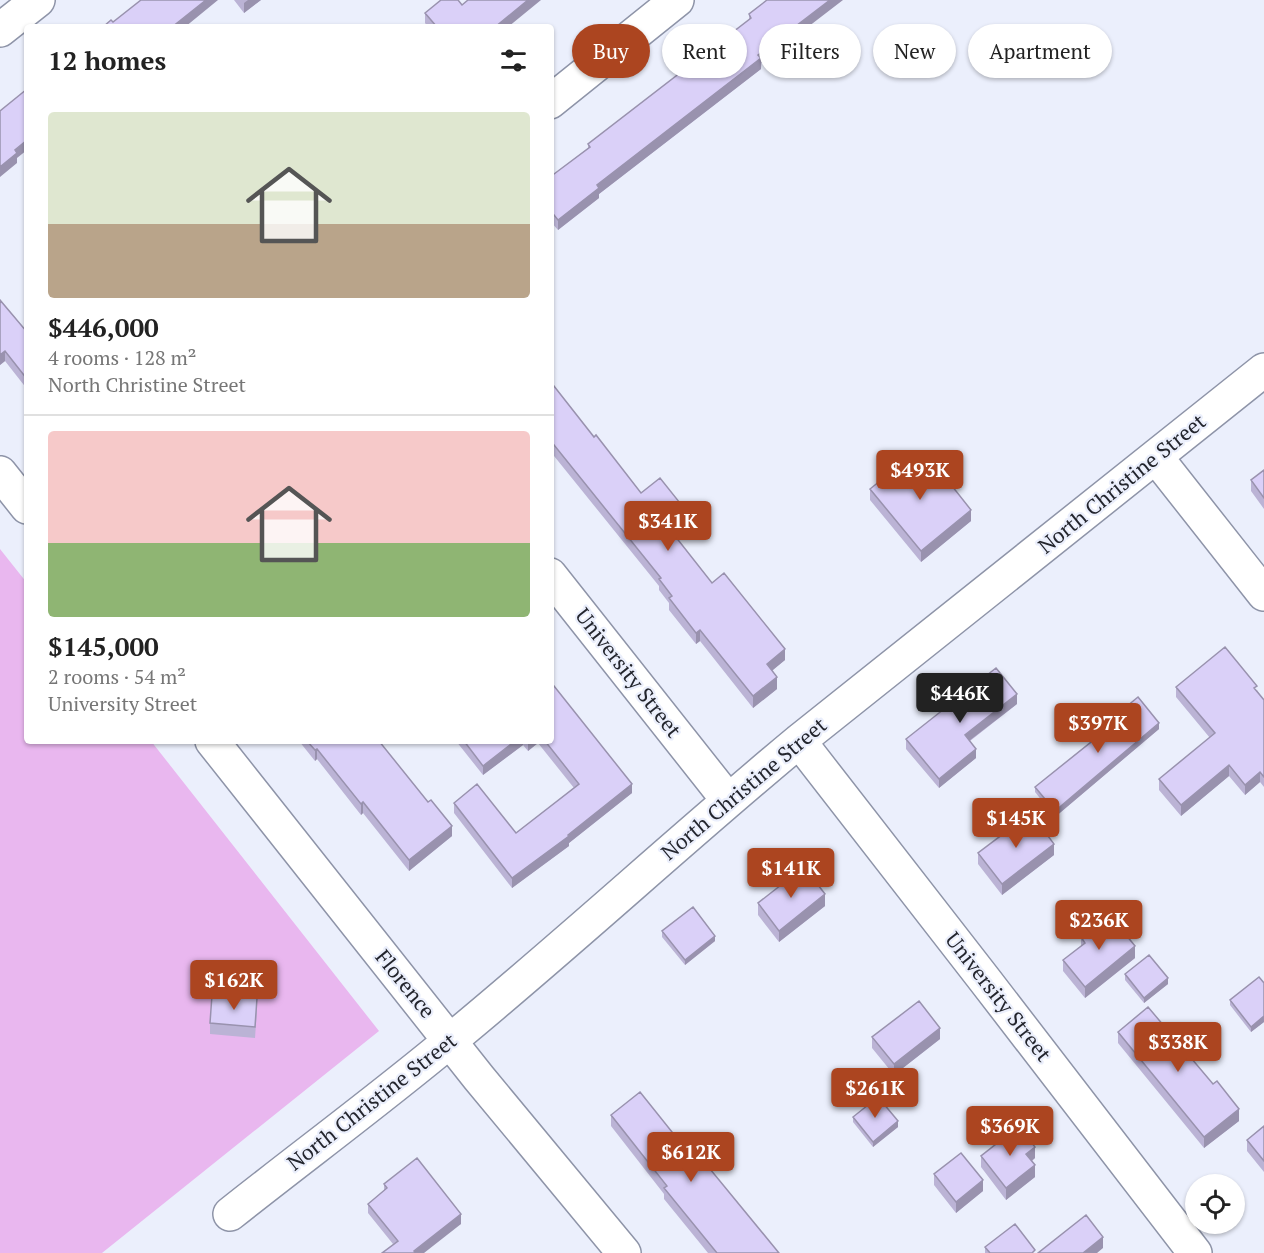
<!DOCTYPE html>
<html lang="en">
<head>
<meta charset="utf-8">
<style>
	:root { --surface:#fff; --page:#f6f6f6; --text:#222; --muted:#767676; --line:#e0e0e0; --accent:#ac4520 }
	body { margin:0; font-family:"PT Serif",serif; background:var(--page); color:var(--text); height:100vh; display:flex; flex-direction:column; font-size:22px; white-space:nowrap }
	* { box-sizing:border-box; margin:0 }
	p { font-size:20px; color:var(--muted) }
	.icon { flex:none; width:33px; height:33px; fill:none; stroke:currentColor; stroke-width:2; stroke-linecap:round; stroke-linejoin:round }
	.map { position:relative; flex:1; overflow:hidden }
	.panel { position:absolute; left:24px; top:24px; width:530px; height:720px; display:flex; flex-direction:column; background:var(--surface); border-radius:6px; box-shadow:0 2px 4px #0004 }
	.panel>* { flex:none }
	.guide { position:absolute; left:572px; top:24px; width:570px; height:54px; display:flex; gap:12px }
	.buttons { position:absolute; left:1185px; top:1174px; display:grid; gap:12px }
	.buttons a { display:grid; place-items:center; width:60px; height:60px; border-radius:50%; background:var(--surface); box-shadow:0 2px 4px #0004; font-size:30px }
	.price { position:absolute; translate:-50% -51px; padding:0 14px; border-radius:6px; background:var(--accent); color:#fff; font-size:20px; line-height:39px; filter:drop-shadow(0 2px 3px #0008) }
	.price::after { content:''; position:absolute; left:50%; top:36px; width:18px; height:14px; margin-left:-9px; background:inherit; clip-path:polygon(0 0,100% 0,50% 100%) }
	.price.current { background:#222; color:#fff }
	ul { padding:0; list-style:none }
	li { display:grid; align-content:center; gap:12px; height:318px; padding:0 24px }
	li+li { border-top:2px solid var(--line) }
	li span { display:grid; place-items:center; height:186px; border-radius:6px; color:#555 }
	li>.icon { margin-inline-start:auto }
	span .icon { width:108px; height:108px; fill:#fffc; stroke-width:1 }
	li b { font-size:26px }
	h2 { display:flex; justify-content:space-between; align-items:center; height:72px; padding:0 24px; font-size:26px }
	.pill { padding:0 21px; border-radius:27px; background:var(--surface); box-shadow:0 2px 4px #0004; font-size:21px; line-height:54px }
	.pill.current { background:var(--accent); color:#fff }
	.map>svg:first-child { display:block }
</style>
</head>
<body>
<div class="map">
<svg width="1264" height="1253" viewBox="0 0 1264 1253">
	<rect width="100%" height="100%" fill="#ebeffc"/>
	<path fill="#e9b7ef" d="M0,549l27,34v158h124l228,290 -277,222h-102z"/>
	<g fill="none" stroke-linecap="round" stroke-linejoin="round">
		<defs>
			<path id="minor" d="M0,30l38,-30
				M550,102l127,-102
				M1156,457l108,137
				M0,473l27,34
				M550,575l178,225
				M212,741l267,337 145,175
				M799,741l185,238 211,274
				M230,1214c73,-58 149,-114 221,-174 118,-97 230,-201 348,-299l465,-371"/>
		</defs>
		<use href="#minor" stroke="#8e94a8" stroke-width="36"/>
		<use href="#minor" stroke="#fff" stroke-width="33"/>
	</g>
	<path fill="#bbb3d5" d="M234,0h27l-17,13z
		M767,0l-6,69 -162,125v4l-41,32 -8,-9v-44l38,-29v-4l161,-124v-6z
		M462,5l46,22h-80l-3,-4v-10z
		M0,300l27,32v57l-22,-28 -5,4z
		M550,381l44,56 47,56 39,21 -14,11 46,58 73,77 -13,10 5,19 -24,19 -53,-67 -4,3 -27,-34v-7l-10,-13v-4l-109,-135z
		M1264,470v39l-13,-18v-11z
		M870,489l101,32 -50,41 -51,-62z
		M1176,687l81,3 7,10v87l-4,-5 -15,13 -16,-19 -48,40 -22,-26v-11l51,-41 -34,-41z
		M1017,704l-47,37 6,17 -37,30 -33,-39v-10z
		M1103,726l56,3 -104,88 -20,-25v-5l68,-55z
		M299,741h80l73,95 -43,35 -46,-58 -2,2 -44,-56 -2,2z
		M456,741h94l82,52 -63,50v3l-57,42 -58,-75v-10l62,30 58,-45 -36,-45 -10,8 -5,-6 -40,30z
		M978,853l76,2 -52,40 -24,-31z
		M758,903l67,3 -46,36 -21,-27z
		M662,931l53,10 -30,24 -23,-28z
		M1081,937l54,21 -50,40 -22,-27v-11l18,-14z
		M1125,974l43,10 -24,19 -19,-23z
		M1264,983v39l-13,10 -21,-27v-5z
		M257,1009l-2,29 -45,-4v-11z
		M1118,1032l121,89 -35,27 -86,-105z
		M872,1037l68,2 -46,36 -22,-27z
		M611,1115l85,47 83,91h-71l-44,-54v-5l-53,-68z
		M853,1117l45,10 -25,20 -20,-25z
		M1264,1126v46l-17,-21v-11z
		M981,1156l54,2 -3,3 3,16 -29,23 -25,-33z
		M934,1174l49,17 -27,22 -22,-28z
		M384,1184l77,40 -68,20 -25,-31v-9l16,-13z
		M985,1247l50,6h-50z"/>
	<path fill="#9992ae" d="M206,0h12l-33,27h-13z
		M248,0h13l-17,13v-10z
		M528,0h13l-33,27h-13z
		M830,0h13l-82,63v6l-162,125v4l-41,32v-10l39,-35 161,-130z
		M27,140v10l-10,8v5l-17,14v-10l15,-17z
		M5,351v10l-5,4v-10z
		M680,503v11l-15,12 -3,-9z
		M971,510v11l-50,41v-11z
		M700,630v11l-4,3v-11z
		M785,649v11l-18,15v-11z
		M777,677v12l-24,19v-12z
		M1017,694v10l-52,40v-9z
		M1159,723v6l-104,88v-6z
		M515,741h8v4l-40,30v-9z
		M528,741h10v2l-10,8z
		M317,749v10l-2,2v-11z
		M976,749v9l-37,30v-9z
		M1229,765v11l-48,40v-11z
		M1260,772v10l-15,13v-10z
		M632,784v9l-63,50v3l-57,42v-10z
		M363,802v11l-2,2v-11z
		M452,826v10l-43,35v-11z
		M1054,844v11l-52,40v-11z
		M825,894v12l-46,36v-11z
		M715,936v5l-30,24v-5z
		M1135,946v12l-50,40v-11z
		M1168,978v6l-24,19v-5z
		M1264,1016v6l-13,10v-5z
		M940,1028v11l-46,36v-11z
		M1239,1109v12l-35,27v-11z
		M898,1121v6l-25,20v-5z
		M1035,1147v11l-9,7v-11z
		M1035,1165v12l-29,23v-12z
		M983,1180v11l-27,22v-11z
		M461,1214v10l-37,29h-10v-2z
		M1103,1237v11l-6,5h-14z"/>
	<path fill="#dad0f8" stroke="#9992ae" stroke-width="1.5" d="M141,0h65l-34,27h-69l8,-7 2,2z
		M441,0h17l4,5 6,-5h60l-33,27h-58l-12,-14z
		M767,0h63l-72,55 3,3 -164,127 2,3 -41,32 -8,-10v-33l40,-30 -2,-3 163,-126 -2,-4z
		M27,89v51l-12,10 2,3 -17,14v-56z
		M0,300l27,32v47l-22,-28 -5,4z
		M550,381l44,56 2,-2 45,58 19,-15 20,25 -18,14 3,4 -1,1 48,61 12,-10 61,76 -18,15 10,13 -24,19 -53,-66 -4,3 -27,-35 3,-2 -13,-17 2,-1 -111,-138z
		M917,451l20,24 4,-3 30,38 -50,41 -51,-62z
		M1264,470v28l-13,-18z
		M1225,647l32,39 -3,2 10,12v77l-4,-5 -15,13 -16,-20 -48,40 -22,-26 56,-46 -39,-46z
		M996,668l21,26 -52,41 11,14 -37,30 -33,-40z
		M554,686l78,98 -64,51 1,1 -57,42 -58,-75 23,-19 39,49 63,-49 -34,-43h5v-52z
		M1138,697l21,26 -104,88 -20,-24 71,-57 -3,-4z
		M307,741h72l49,61 3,-2 21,26 -43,34 -46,-58 -2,2 -44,-55 -2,1z
		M464,741h51l-32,25z
		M1031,813l23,31 -52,40 -24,-31z
		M804,867l21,27 -46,37 -21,-28z
		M693,907l22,29 -30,24 -23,-29z
		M1109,914l26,32 -50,41 -22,-27 22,-17 -4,-6z
		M1149,955l19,23 -24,20 -19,-24z
		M1259,977l5,6v33l-13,11 -21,-27z
		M212,995l45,3 -2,29 -45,-4z
		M919,1001l21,27 -46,36 -22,-27z
		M1148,1007l65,77 4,-3 22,28 -35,28 -86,-105z
		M640,1092l56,70 5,-4 78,95h-62l-53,-65 3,-2 -56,-71z
		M878,1097l20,24 -25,21 -20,-25z
		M1019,1126l16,21 -9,7 9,11 -29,23 -25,-32z
		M1264,1126v35l-17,-21z
		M961,1153l22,27 -27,22 -22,-28z
		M417,1158l44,56 -47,37 1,2h-33l16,-12 -30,-37 19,-16 -3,-4z
		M1086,1215l17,22 -20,16h-45z
		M1015,1224l20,26 -3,3h-42l-5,-6z"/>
	<g text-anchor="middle" stroke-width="4.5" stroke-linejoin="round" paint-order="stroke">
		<g font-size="21" fill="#23252d" stroke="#ebeffc">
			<text transform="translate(1122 484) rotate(-39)" y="7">North Christine Street</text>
			<text transform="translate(628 673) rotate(52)" y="7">University Street</text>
			<text transform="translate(744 789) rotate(-40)" y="7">North Christine Street</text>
			<text transform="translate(405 984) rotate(51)" y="7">Florence</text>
			<text transform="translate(998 997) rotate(52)" y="7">University Street</text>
			<text transform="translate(372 1102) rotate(-38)" y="7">North Christine Street</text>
		</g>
	</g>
</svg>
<div class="buttons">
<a><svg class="icon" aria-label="locate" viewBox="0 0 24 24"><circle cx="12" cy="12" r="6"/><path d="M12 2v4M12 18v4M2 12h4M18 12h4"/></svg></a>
</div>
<b class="price" style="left:920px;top:501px">$493K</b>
<b class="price" style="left:668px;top:552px">$341K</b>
<b class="price current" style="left:960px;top:724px">$446K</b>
<b class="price" style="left:1098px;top:754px">$397K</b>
<b class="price" style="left:1016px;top:849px">$145K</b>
<b class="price" style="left:791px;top:899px">$141K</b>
<b class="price" style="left:1099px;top:951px">$236K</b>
<b class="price" style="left:234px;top:1011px">$162K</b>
<b class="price" style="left:1178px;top:1073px">$338K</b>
<b class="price" style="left:875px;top:1119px">$261K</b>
<b class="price" style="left:1010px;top:1157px">$369K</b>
<b class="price" style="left:691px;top:1183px">$612K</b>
<div class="guide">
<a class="pill current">Buy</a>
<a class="pill">Rent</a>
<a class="pill">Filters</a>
<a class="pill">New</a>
<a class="pill">Apartment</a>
</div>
<section class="panel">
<h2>12 homes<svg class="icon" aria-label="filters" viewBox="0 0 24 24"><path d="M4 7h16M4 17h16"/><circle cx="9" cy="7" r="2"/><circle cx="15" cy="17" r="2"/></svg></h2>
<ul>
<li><span style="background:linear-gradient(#dfe7d0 60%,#b9a48a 0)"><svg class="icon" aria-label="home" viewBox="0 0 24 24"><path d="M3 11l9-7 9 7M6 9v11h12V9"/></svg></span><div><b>$446,000</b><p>4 rooms · 128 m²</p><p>North Christine Street</p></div></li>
<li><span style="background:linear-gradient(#f6c9c9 60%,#8fb573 0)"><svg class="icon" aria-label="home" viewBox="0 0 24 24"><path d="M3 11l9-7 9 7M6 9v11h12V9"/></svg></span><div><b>$145,000</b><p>2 rooms · 54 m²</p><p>University Street</p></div></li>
</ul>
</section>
</div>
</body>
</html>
